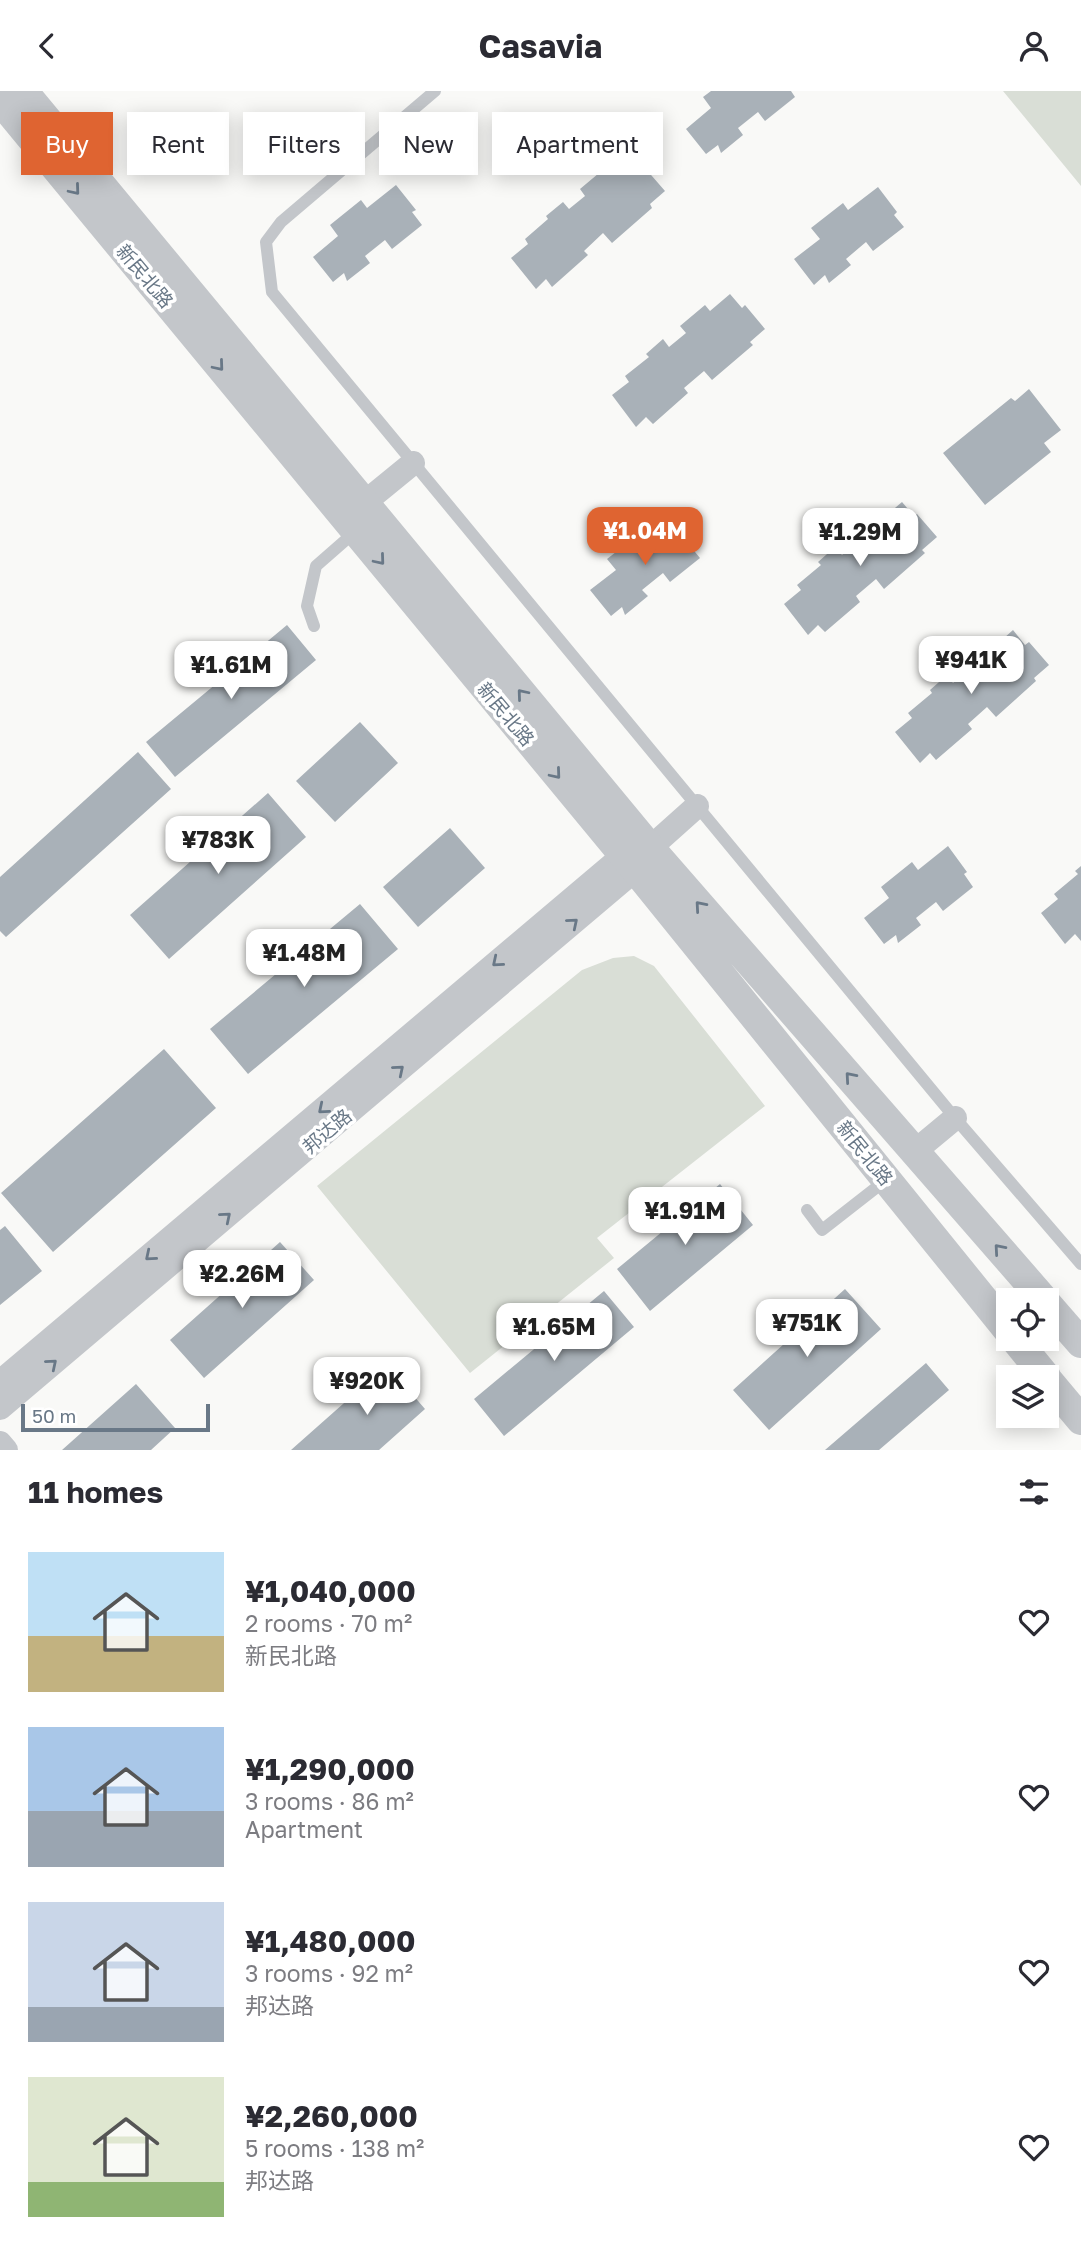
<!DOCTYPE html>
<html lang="en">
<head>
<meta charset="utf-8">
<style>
	:root { --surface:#fff; --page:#f2f2f3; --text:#2b2b33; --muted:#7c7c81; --accent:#df6431 }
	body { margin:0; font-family:"Golos Text","Noto Sans SC",sans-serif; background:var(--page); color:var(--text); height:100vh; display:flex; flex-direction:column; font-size:26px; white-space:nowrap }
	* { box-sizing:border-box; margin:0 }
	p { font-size:23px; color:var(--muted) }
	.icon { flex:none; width:38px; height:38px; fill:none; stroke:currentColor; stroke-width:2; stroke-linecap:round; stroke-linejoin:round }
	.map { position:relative; height:1359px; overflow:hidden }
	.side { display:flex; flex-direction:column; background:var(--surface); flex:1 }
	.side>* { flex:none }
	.top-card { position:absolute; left:21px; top:21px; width:700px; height:63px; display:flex; gap:14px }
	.fabs { position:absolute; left:996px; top:1197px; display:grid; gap:14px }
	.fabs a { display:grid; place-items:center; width:63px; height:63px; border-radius:0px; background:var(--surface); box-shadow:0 4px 18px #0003; font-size:35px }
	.scale { position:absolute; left:21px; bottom:18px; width:189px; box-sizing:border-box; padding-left:7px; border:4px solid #697887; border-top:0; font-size:19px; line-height:24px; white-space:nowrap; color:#697887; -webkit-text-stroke:5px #fff; paint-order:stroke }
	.price { position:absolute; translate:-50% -60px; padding:0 16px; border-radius:14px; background:#fff; color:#222; font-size:23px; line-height:46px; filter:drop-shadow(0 2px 4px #0008) }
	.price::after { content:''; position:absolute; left:50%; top:42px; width:21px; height:16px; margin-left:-10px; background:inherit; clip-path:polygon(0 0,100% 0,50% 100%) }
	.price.active { background:var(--accent); color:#fff }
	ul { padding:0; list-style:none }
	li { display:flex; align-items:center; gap:21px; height:175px; padding:0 28px }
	li span { display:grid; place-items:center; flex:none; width:196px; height:140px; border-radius:0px; color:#555 }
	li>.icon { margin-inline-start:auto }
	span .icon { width:84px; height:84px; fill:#fffc; stroke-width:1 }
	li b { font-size:30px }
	h2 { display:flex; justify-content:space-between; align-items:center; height:84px; padding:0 28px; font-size:30px }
	.pill { padding:0 24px; border-radius:0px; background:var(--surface); box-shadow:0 4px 18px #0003; font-size:24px; line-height:63px }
	.pill.active { background:var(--accent); color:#fff }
	header { display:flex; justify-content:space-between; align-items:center; height:91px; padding:0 28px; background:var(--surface); font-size:32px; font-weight:700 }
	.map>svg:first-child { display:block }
</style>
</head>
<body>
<header><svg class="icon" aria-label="back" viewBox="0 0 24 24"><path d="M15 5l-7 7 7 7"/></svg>Casavia<svg class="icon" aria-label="person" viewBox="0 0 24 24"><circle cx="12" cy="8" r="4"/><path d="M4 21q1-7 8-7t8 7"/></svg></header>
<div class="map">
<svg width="1081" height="1359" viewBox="0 0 1081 1359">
	<rect width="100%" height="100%" fill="#f9f9f7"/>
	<path fill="#d9ded6" d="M1003,0h78v95z
		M634,865l20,10 111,140 -168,132 17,20 -144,115 -153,-187 265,-216 31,-12z"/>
	<path fill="#a9b1b8" d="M711,0h80l4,6 -30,24 -7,-9 -20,16 5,7 -22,18 -3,-8 -12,9 -20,-25 25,-21 -8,-11z
		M629,66l12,14 4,-3 20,23 -15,13 2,4 -40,35 -9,-10 -19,18 4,4 -36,32 -6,-8 -10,10 -25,-31 17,-14 -3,-5 23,-20 -2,-3 17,-14 6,7 16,-13 -5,-7 25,-21 5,5z
		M396,94l20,25 -4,2 10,13 -30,24 -7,-9 -20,16 5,7 -23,18 -3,-8 -11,9 -20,-25 25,-21 -8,-11 31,-25 6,8z
		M878,96l19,25 -3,3 10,12 -31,24 -7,-9 -20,17 5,6 -22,18 -4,-8 -11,10 -20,-26 26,-20 -9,-11 32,-25 5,7z
		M730,203l12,14 3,-3 20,24 -15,13 3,3 -41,35 -8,-9 -20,17 4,5 -35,31 -7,-7 -10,10 -24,-32 17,-13 -4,-6 24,-19 -3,-3 17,-15 6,8 17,-14 -6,-7 25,-21 5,6z
		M1029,298l32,41 -17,13 7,9 -66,53 -42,-52 68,-55 4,3z
		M902,411l12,14 3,-2 20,23 -15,13 3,3 -41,36 -8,-10 -20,17 4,6 -35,30 -7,-7 -10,10 -24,-31 17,-14 -4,-5 24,-20 -3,-3 17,-15 7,8 16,-14 -6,-6 25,-22 5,6z
		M674,427l20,25 -4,3 10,12 -30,24 -7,-9 -21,17 6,6 -23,19 -3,-8 -11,9 -21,-26 26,-20 -9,-11 32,-25 6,7z
		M287,534l29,35 -141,117 -29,-35z
		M1013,539l12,15 4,-3 20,23 -15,13 2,3 -40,36 -9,-10 -19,17 4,5 -36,31 -6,-7 -10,10 -25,-31 17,-14 -4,-5 24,-20 -2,-3 17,-15 6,8 16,-14 -6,-6 26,-22 5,6z
		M360,631l38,41 -63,59 -39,-41z
		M138,661l33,37 -165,148 -6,-6v-54z
		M268,702l38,44 -137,122 -39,-44z
		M450,737l35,40 -67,59 -35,-40z
		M948,755l19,26 -3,2 9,13 -30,24 -7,-9 -20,16 5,7 -23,18 -2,-8 -12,9 -20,-26 25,-20 -8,-11 31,-25 6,8z
		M1081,775v75l-6,-7 -10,10 -24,-31 17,-14 -4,-5 24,-20 -3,-3z
		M360,813l38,45 -150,125 -38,-45z
		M164,958l52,59 -163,144 -52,-59z
		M720,1093l33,41 -103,86 -33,-42z
		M5,1135l37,45 -42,34v-75z
		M280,1151l34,38 -110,98 -34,-38z
		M845,1198l36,40 -112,101 -36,-40z
		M604,1200l30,36 -130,109 -30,-37z
		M926,1272l23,27 -70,60h-54z
		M387,1274l38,44 -46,41h-88z
		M136,1293l39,44 -24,22h-89z"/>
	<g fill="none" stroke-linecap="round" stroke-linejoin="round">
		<path stroke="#c3c6ca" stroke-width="12" d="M435,0l-154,131 -15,20 6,50 683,826 126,146
			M314,535l-7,-20 9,-40 40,-35
			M807,1119l15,20 64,-50"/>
		<path stroke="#c3c6ca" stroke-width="24" d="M364,412l49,-40
			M650,757l47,-42
			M914,1061l41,-34
			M0,1291l637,-538
			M0,1317l648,-549
			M0,1352l6,7"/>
		<path stroke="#c3c6ca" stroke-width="30" d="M23,0l627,757 394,452
			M0,9l636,770 372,460
			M1046,1212l35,40
			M1015,1248l31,38
			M1046,1287l35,42"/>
	</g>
	<defs><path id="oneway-chevron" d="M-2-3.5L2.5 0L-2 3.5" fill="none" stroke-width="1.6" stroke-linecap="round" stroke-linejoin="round" transform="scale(1.75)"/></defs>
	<g stroke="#697887">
		<use href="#oneway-chevron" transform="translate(75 99) rotate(50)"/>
		<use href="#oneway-chevron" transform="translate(219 275) rotate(50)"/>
		<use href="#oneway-chevron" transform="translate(380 469) rotate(50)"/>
		<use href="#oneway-chevron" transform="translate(522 603) rotate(-130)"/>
		<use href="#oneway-chevron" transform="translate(556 683) rotate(50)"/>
		<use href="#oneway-chevron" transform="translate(700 815) rotate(-131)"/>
		<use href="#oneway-chevron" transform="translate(573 832) rotate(-40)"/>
		<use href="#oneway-chevron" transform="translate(497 871) rotate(140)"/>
		<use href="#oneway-chevron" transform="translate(399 979) rotate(-40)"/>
		<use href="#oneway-chevron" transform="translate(850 986) rotate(-131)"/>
		<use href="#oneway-chevron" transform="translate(323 1018) rotate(140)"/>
		<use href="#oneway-chevron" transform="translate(226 1126) rotate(-40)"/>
		<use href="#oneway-chevron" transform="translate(999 1158) rotate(-131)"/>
		<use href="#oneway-chevron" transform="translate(150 1165) rotate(140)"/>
		<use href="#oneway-chevron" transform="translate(52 1273) rotate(-40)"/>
	</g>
	<g text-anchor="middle" stroke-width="7" stroke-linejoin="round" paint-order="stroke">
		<g font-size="19" fill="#697887" stroke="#fff">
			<text transform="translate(145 185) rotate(50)" y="7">新民北路</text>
			<text transform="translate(506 623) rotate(50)" y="7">新民北路</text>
			<text transform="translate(327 1040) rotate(-40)" y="7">邦达路</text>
			<text transform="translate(865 1062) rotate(51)" y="7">新民北路</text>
		</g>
	</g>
</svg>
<div class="fabs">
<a><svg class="icon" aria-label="locate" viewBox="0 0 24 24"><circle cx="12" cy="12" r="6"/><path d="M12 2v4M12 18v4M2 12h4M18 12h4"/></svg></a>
<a><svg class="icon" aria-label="layers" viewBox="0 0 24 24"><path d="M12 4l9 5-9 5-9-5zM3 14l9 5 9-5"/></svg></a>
</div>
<div class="scale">50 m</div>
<b class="price active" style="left:645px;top:476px">¥1.04M</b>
<b class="price" style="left:860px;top:477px">¥1.29M</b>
<b class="price" style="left:971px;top:605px">¥941K</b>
<b class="price" style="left:231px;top:610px">¥1.61M</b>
<b class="price" style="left:218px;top:785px">¥783K</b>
<b class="price" style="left:304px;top:898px">¥1.48M</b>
<b class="price" style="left:685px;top:1156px">¥1.91M</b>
<b class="price" style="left:242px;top:1219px">¥2.26M</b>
<b class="price" style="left:807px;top:1268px">¥751K</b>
<b class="price" style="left:554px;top:1272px">¥1.65M</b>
<b class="price" style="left:367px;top:1326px">¥920K</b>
<div class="top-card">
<a class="pill active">Buy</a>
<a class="pill">Rent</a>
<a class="pill">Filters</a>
<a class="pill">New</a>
<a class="pill">Apartment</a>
</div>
</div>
<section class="side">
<h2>11 homes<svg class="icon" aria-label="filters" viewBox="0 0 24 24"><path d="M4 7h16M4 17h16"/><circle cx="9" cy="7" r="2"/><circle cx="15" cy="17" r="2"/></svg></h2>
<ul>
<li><span style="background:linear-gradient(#bfe0f5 60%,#c2b280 0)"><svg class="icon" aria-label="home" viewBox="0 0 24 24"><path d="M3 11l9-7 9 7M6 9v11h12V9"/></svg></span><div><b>¥1,040,000</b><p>2 rooms · 70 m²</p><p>新民北路</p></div><svg class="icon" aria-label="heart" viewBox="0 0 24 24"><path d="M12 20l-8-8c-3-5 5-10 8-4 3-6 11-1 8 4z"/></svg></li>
<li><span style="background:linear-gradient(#a9c7e8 60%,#9aa5b1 0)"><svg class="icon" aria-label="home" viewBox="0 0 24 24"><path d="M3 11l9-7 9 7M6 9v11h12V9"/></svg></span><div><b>¥1,290,000</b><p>3 rooms · 86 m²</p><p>Apartment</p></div><svg class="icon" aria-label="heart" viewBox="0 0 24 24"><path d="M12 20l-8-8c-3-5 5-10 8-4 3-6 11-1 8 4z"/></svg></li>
<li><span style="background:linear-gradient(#c9d6e8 75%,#9aa5b1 0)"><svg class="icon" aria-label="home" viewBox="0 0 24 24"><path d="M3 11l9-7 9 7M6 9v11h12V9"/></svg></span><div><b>¥1,480,000</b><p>3 rooms · 92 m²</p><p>邦达路</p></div><svg class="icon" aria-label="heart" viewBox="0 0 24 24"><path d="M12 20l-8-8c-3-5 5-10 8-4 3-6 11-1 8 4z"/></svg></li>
<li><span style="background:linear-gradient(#dfe7d0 75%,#8fb573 0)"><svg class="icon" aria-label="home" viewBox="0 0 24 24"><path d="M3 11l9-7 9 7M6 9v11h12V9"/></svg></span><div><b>¥2,260,000</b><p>5 rooms · 138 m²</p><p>邦达路</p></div><svg class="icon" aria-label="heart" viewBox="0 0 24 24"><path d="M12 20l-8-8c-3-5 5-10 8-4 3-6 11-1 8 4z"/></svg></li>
</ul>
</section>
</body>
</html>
